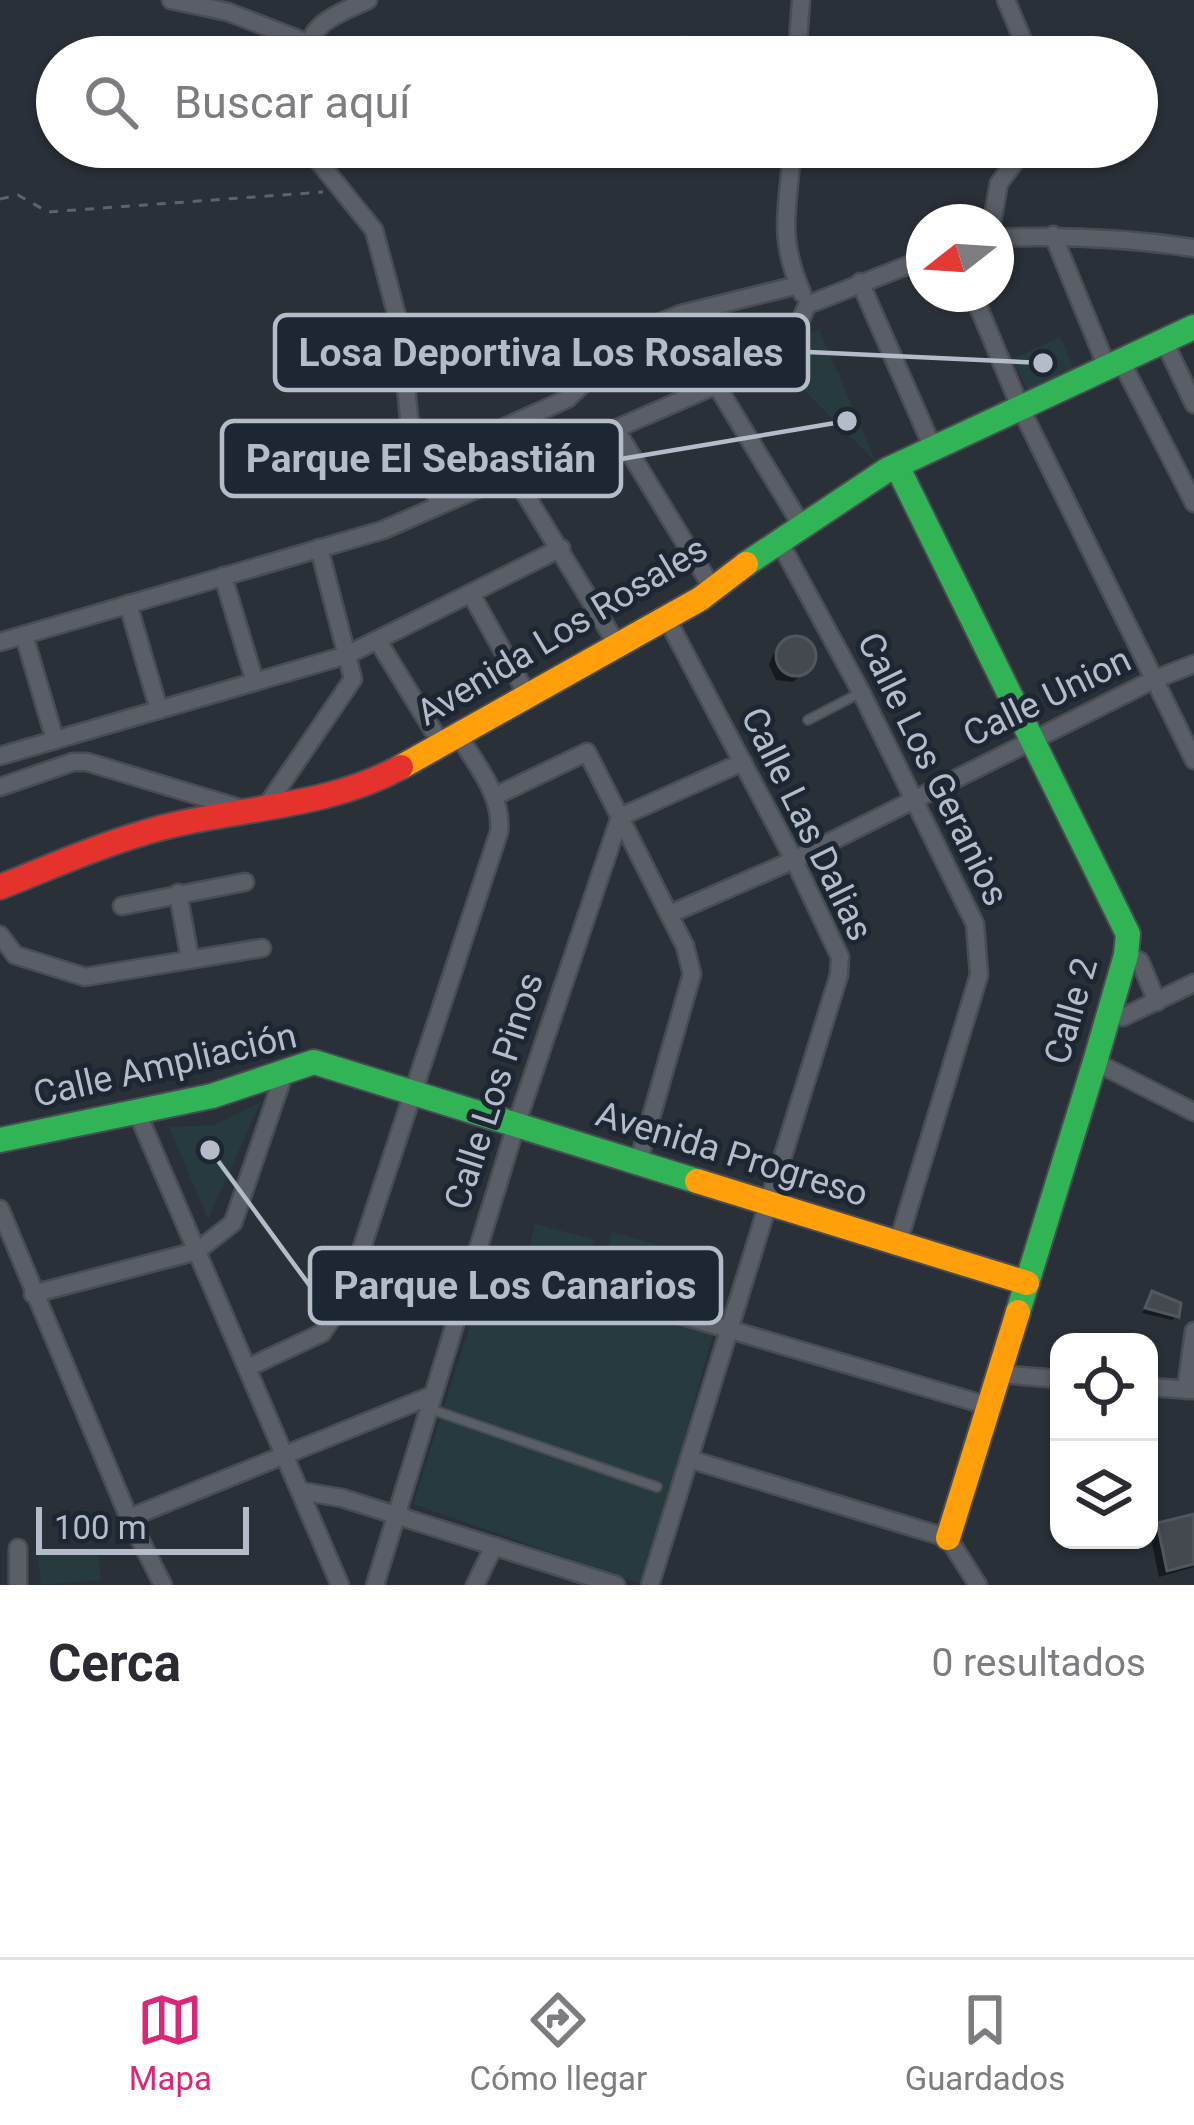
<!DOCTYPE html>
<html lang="es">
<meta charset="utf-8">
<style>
:root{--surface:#fff;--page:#f7f7f7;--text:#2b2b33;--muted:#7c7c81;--line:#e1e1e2;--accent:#db2777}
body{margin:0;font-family:Roboto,sans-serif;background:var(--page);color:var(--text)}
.controls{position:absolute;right:36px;bottom:36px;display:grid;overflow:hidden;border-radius:24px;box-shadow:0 3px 9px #0004}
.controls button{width:108px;height:108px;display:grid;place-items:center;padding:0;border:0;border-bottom:3px solid var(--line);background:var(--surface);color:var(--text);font:60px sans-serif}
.compass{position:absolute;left:906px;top:204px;width:108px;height:108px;border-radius:50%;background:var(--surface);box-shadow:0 3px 9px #0004;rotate:253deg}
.scale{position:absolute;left:36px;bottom:30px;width:213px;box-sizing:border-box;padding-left:12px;border:6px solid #b4bcc9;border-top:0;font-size:33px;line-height:42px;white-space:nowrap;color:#b4bcc9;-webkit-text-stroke:9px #1d2633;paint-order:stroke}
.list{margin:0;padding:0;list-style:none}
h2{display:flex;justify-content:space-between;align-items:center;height:156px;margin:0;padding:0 48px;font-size:51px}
h2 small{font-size:39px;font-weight:400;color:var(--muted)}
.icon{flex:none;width:66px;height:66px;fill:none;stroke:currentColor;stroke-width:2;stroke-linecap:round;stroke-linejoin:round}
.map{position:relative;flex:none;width:1194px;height:1585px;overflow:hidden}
.search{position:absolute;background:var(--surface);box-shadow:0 3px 9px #0004;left:36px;right:36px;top:36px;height:132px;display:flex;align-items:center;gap:30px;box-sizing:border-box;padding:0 42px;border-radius:66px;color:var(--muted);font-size:45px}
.sheet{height:372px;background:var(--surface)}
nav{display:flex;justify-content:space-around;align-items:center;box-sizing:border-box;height:168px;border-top:3px solid var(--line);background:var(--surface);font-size:33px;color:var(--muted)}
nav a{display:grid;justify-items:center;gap:6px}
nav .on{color:var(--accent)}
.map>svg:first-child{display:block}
.green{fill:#273a3e}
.shadow{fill:#0007}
.building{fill:#444950;stroke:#52575f;stroke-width:3}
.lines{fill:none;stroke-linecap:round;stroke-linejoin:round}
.lane-casing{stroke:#484c53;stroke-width:12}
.street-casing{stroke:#484c53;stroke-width:21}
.fast-casing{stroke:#484c53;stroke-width:28}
.slow-casing{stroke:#484c53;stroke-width:28}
.jam-casing{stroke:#484c53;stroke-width:28}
.path{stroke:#5d636a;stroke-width:3;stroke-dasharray:9 9;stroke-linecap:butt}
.lane{stroke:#5a5e66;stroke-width:8}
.street{stroke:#5a5e66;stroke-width:16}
.fast{stroke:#30b455;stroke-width:24}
.slow{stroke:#ff9f0a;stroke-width:24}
.jam{stroke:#e5322d;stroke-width:24}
.labels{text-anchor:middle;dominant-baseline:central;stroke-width:10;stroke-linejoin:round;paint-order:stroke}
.street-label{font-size:36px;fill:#b4bcc9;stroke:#1d2633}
.leader{fill:none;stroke:#b4bcc9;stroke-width:4.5}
.callout-dot{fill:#b4bcc9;stroke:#1d2633;stroke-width:4.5}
.callout{fill:#1d2633;stroke:#b4bcc9;stroke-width:4.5}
.callout-label{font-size:39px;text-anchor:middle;font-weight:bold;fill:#b4bcc9}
</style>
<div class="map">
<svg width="1194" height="1585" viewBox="0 0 1194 1585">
<rect width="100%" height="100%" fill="#2a3038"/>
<g class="green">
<polygon points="819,329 876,462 794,380 806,366 810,333"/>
<polygon points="1060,337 1074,368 1027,390 1012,359"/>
<polygon points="261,1102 208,1219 169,1127 214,1125"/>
<polygon points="535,1224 594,1239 586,1271 527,1257"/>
<polygon points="612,1232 673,1249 663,1286 602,1269"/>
<polygon points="487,1272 714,1329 645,1585 413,1504"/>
<polygon points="97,1548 101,1580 41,1585 38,1554"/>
</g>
<g class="shadow">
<polygon points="793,639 804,640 812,648 811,665 793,682 776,680 769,665 773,654"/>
<polygon points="1153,1295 1177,1315 1172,1320 1142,1313"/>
<polygon points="1194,1523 1194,1567 1159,1577 1150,1534 1158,1526"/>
</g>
<g class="building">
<circle cx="796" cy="656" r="20"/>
<polygon points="1152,1291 1181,1303 1179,1317 1145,1308"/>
<polygon points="1194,1514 1194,1564 1167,1571 1157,1523"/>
</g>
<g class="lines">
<g class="lane-casing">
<g id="lane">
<polyline points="808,720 860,693"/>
<polyline points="430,1409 657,1487"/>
</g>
</g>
<g class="street-casing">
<g id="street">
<polyline points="171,0 228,12 308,43"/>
<polyline points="1006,0 1030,57"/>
<polyline points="682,46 823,57"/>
<path d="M 307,57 C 308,22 340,13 368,0"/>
<polyline points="797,57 801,0"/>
<polyline points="307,147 374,230 401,331 409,418 439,505"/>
<path d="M 792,147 C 789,209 776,233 802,293"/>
<polyline points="992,222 999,183 1015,162 1017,147"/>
<polyline points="1053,235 1107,367"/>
<path d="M 996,238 C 1063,235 1128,238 1194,248"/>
<polyline points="860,282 933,448"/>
<polyline points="973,294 1021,409 1194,760"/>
<polyline points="1164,341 1194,404"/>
<polyline points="1121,361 1194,503"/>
<polyline points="717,386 802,526"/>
<polyline points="616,430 713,589"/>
<polyline points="425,463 567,399 639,331 681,314 798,285"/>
<polyline points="513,474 618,646"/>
<polyline points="779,541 861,692 975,924 979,975 898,1243"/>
<polyline points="223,576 255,682"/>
<polyline points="471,594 529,698"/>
<polyline points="128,604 159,710"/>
<polyline points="24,635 55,740"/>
<polyline points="378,641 442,745"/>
<polyline points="0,642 383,530 776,359 791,343 807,305 924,259"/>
<polyline points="0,756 347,655 561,548"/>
<polyline points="0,787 73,762 87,762 246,810"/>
<polyline points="495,796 587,752 685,946 692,974 638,1163"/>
<polyline points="265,808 353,679 319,548"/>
<polyline points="178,893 190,959"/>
<polyline points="122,906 245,882"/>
<polyline points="670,914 794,860 1153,680 1194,664"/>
<polyline points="0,935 15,955 85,977 262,948"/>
<polyline points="1126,955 1140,961 1157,1002"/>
<polyline points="1108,1015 1123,1017 1194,983"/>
<polyline points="1095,1062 1194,1112"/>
<polyline points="137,1112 340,1585"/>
<polyline points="0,1209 129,1518 163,1585"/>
<polyline points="476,1255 989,1406"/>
<polyline points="33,1294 197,1251 233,1223 285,1071"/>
<path d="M 247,1368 L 322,1333 L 345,1299 L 499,832 C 503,796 477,766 459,736"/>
<polyline points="999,1374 1059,1379"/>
<polyline points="1149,1387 1193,1390"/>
<polyline points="1186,1390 1194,1331"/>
<polyline points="689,1459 948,1538 978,1585"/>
<polyline points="300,1491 342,1498 616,1585"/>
<polyline points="129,1518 433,1395"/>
<polyline points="18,1585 18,1548"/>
<polyline points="375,1585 516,1125 620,817 743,762"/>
<polyline points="475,1585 494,1546"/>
<polyline points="650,1585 839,975 840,957 794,860 667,619"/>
</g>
</g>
<g class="fast-casing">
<g id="fast">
<polyline points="897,466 1128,934 1126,955 1095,1062 1018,1312"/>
<polyline points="746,564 887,470 1194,327"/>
<polyline points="0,1140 212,1096 314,1062 697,1181"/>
</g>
</g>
<g class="slow-casing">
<g id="slow">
<polyline points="401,767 700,599 746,564"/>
<polyline points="697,1181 1027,1283"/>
<polyline points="948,1538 1018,1312"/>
</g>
</g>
<g class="jam-casing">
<path id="jam" d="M 0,887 C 46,869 92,848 140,834 C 225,807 321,811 401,767"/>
</g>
<polyline class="path" points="0,199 18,195 48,212 323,192"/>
<use href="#lane" class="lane"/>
<use href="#street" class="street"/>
<use href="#fast" class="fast"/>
<use href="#slow" class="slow"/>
<use href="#jam" class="jam"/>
</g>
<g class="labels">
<g class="street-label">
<text transform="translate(562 631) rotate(-31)">Avenida Los Rosales</text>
<text transform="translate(1047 697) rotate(-26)">Calle Union</text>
<text transform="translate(933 769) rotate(64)">Calle Los Geranios</text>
<text transform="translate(807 824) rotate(64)">Calle Las Dalias</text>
<text transform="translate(1071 1011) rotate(-74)">Calle 2</text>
<text transform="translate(165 1065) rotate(-13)">Calle Ampliación</text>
<text transform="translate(494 1091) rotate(-72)">Calle Los Pinos</text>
<text transform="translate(732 1154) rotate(17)">Avenida Progreso</text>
</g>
</g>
<path class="leader" d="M1043 363L808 352M847 421L621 459M210 1150L310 1286"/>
<g class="callout-dot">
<circle cx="1043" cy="363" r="12"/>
<circle cx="847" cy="421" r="12"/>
<circle cx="210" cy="1150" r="12"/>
</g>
<g class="callout">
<rect x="275" y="315" width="533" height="75" rx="12"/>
<rect x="222" y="421" width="399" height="75" rx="12"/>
<rect x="310" y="1248" width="411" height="75" rx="12"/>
</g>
<g class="callout-label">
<text x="541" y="366">Losa Deportiva Los Rosales</text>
<text x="421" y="472">Parque El Sebastián</text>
<text x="515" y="1299">Parque Los Canarios</text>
</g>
</svg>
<div class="controls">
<button><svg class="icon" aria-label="locate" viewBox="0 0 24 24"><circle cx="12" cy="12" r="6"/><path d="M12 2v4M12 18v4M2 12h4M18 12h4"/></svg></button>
<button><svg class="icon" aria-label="layers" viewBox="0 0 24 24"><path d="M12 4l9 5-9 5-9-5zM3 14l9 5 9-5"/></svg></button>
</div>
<svg class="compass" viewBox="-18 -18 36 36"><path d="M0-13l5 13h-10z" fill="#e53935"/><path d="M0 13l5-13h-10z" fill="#7c7c81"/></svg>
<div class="scale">100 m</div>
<div class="search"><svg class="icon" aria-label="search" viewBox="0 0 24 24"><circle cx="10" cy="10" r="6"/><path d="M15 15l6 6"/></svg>Buscar aquí</div>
</div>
<section class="sheet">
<h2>Cerca<small>0 resultados</small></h2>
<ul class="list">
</ul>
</section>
<nav>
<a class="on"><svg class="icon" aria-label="map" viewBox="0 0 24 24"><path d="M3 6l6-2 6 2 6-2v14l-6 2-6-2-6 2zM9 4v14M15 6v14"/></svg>Mapa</a>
<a><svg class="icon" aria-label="directions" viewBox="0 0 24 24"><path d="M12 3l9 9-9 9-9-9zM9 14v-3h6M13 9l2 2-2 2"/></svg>Cómo llegar</a>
<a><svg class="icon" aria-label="saved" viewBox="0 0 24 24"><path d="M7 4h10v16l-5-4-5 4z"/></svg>Guardados</a>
</nav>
